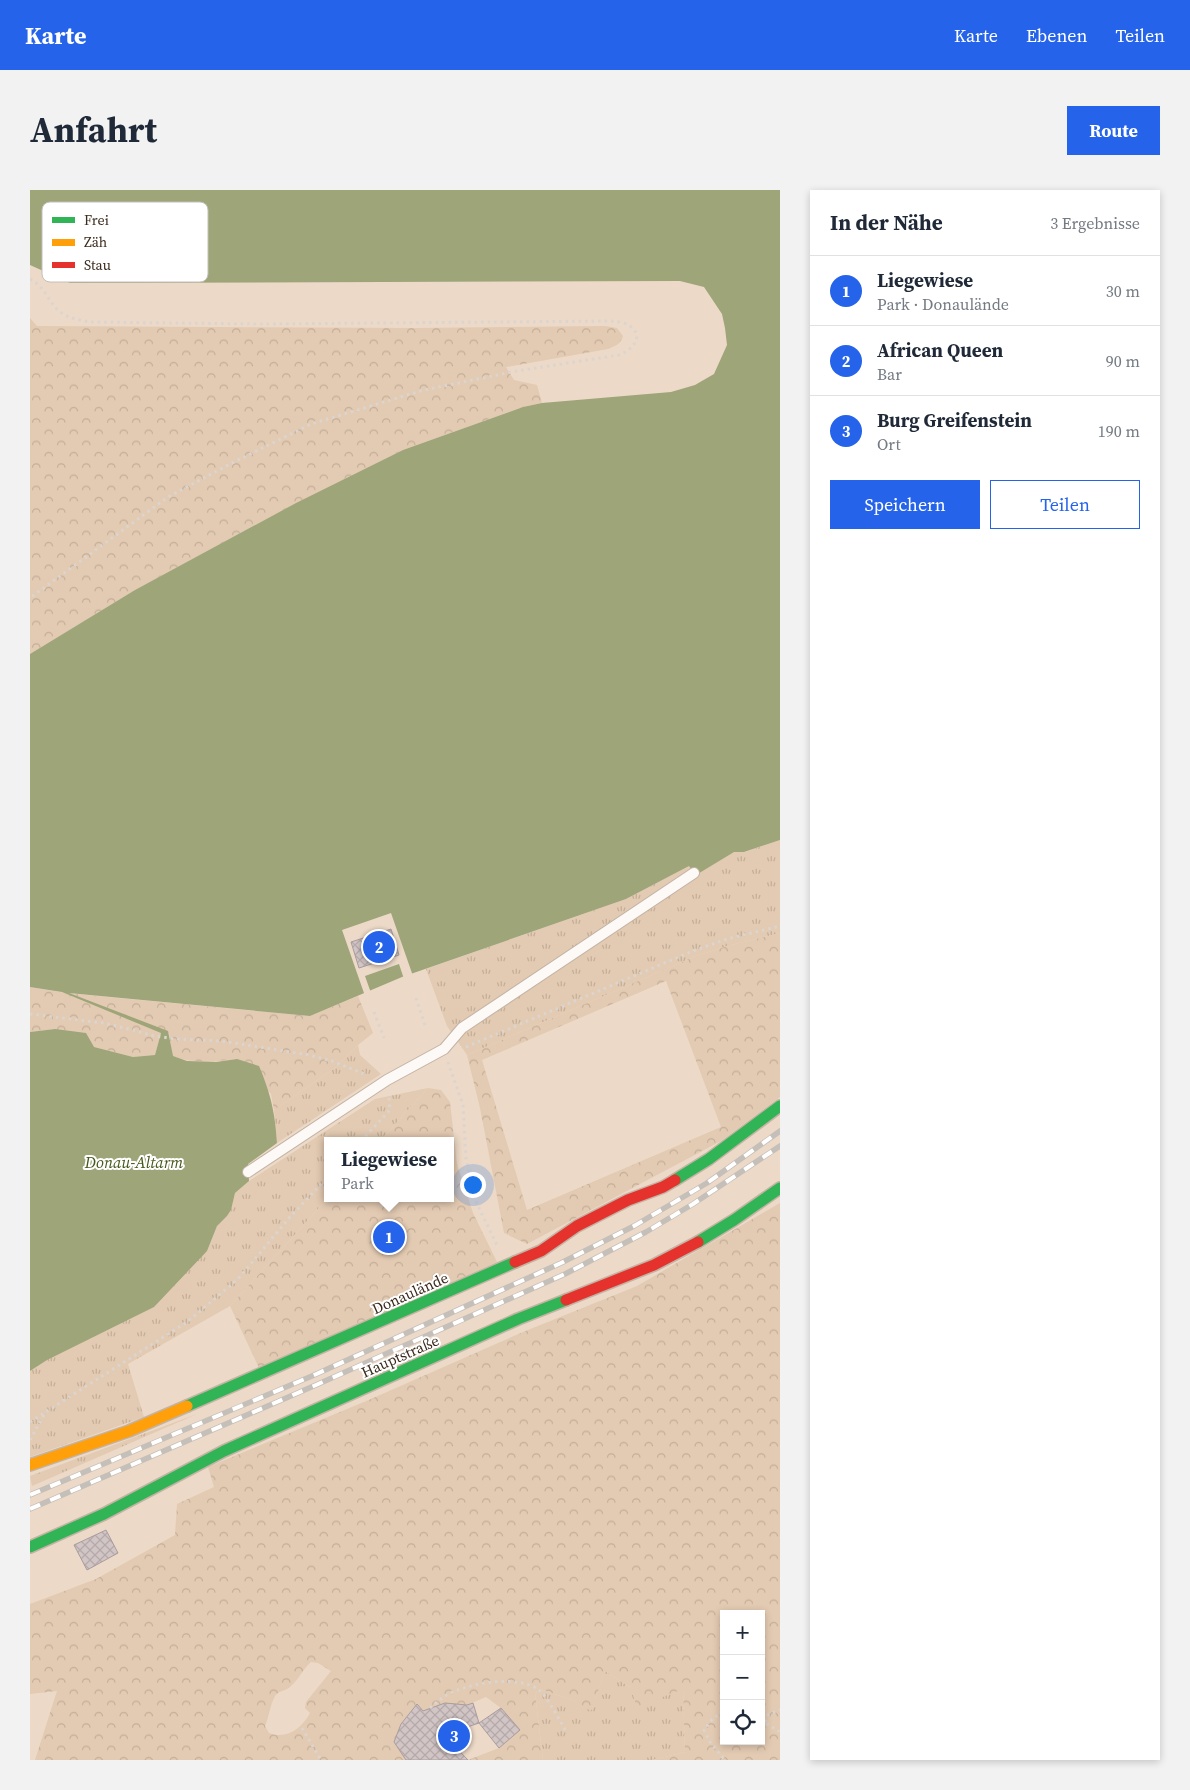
<!DOCTYPE html>
<html lang="de">
<meta charset="utf-8">
<style>
:root{--surface:#fff;--page:#f2f2f3;--text:#1f2937;--muted:#747a83;--line:#e0e1e3;--accent:#2563eb}
body{margin:0;font-family:"Source Serif 4",serif;background:var(--page);color:var(--text)}
.controls{position:absolute;right:15px;bottom:15px;display:grid;overflow:hidden;border-radius:0px;box-shadow:0 2px 8px #0003}
.controls button{width:45px;height:45px;display:grid;place-items:center;padding:0;border:0;border-bottom:1px solid var(--line);background:var(--surface);color:var(--text);font:25px sans-serif}
.you{position:absolute;left:442px;top:994px;width:18px;height:18px;margin:-12px;border:4px solid #fff;border-radius:50%;background:#1a73e8;box-shadow:0 0 0 8px #1a73e833}
.badge{display:grid;place-items:center;width:32px;height:32px;border-radius:50%;background:var(--accent);color:#fff;font-size:16px;font-weight:700}
.pin{position:absolute;translate:-50% -50%;border:2px solid #fff;box-shadow:0 1px 5px #0006}
.popup{position:absolute;left:294px;top:947px;width:130px;height:65px;box-sizing:border-box;display:grid;place-content:center;border-radius:0px;background:var(--surface);filter:drop-shadow(0 1px 4px #0005);font-size:16px;white-space:nowrap;color:var(--muted)}
.popup b{font-size:19px;color:var(--text)}
.popup::after{content:'';position:absolute;left:50%;top:100%;margin-left:-10px;border:10px solid transparent;border-top-color:var(--surface)}
.list{margin:0;padding:0;list-style:none}
h2{display:flex;justify-content:space-between;align-items:center;height:65px;margin:0;padding:0 20px;font-size:21px}
h2 small{font-size:16px;font-weight:400;color:var(--muted)}
.list li{display:grid;grid-template-columns:32px 1fr auto;gap:15px;align-items:center;box-sizing:border-box;height:70px;padding:0 20px;border-top:1px solid var(--line)}
.list b{display:block;font-size:19px;white-space:nowrap}
.list p{margin:0;font-size:16px;white-space:nowrap;color:var(--muted)}
.list em{font-size:16px;font-style:normal;color:var(--muted)}
.actions{display:flex;gap:10px;padding:15px 20px}
.actions a{flex:1;padding:11px 0;border:1px solid var(--accent);border-radius:0px;text-align:center;font-size:18px;color:var(--accent)}
.actions .main{background:var(--accent);color:#fff}
.icon{flex:none;width:28px;height:28px;fill:none;stroke:currentColor;stroke-width:2;stroke-linecap:round;stroke-linejoin:round}
.map{position:relative;flex:none;width:750px;height:1570px;overflow:hidden;border-radius:0px}
header{display:flex;align-items:center;gap:30px;box-sizing:border-box;height:70px;padding:0 25px;background:var(--accent);color:#fff}
header strong{font-size:24px}
nav{display:flex;gap:28px;margin-inline-start:auto;font-size:18px}
.intro{display:flex;align-items:center;justify-content:space-between;box-sizing:border-box;height:120px;padding:0 30px}
h1{margin:0;font-size:35px}
.button{padding:12px 22px;border-radius:0px;background:var(--accent);color:#fff;font-size:18px;font-weight:700}
main{display:flex;gap:30px;padding:0 30px}
aside{flex:1;background:var(--surface);border-radius:0px;box-shadow:0 2px 8px #0003}
.map>svg:first-child{display:block}
.grass{fill:url(#grass-tufts)}
.forest{fill:url(#forest-crowns);fill-rule:evenodd}
.water{fill:#9da579}
.pier{fill:#ecd9c7}
.building{fill:url(#building-cross-hatch);stroke:#a99c9d}
.lines{fill:none;stroke-linecap:round;stroke-linejoin:round}
.lane-casing{stroke:#c3b3a4;stroke-width:12}
.fast-casing{stroke:#c3b3a4;stroke-width:14}
.slow-casing{stroke:#c3b3a4;stroke-width:14}
.jam-casing{stroke:#c3b3a4;stroke-width:14}
.path{stroke:#dbd5d0;stroke-width:3;stroke-dasharray:2.5 4;stroke-linecap:butt}
.lane{stroke:#fcf9f7;stroke-width:10}
.fast{stroke:#30b455;stroke-width:11}
.slow{stroke:#ff9f0a;stroke-width:11}
.jam{stroke:#e5322d;stroke-width:11}
.rail-casing{stroke:#c4bfb9;stroke-width:5.5}
.rail{stroke:#fff;stroke-width:4;stroke-dasharray:11;stroke-linecap:butt}
.labels{text-anchor:middle;dominant-baseline:central;stroke-width:4;stroke-linejoin:round;paint-order:stroke}
.street-label{font-size:15px;fill:#3b2a1b;stroke:#fff}
.water-label{font-size:16px;font-style:italic;fill:#45581a;stroke:#fff}
.key{fill:#fff;stroke:#c4bfbb;stroke-width:1}
.key-label{font-size:14px;fill:#3b2a1b}
</style>
<header>
<strong>Karte</strong>
<nav><a>Karte</a><a>Ebenen</a><a>Teilen</a></nav>
</header>
<div class="intro"><h1>Anfahrt</h1><a class="button">Route</a></div>
<main>
<div class="map">
<svg width="750" height="1570" viewBox="0 0 750 1570">
<defs>
<pattern id="grass-tufts" width="24" height="20" patternUnits="userSpaceOnUse" patternTransform="scale(1.25)"><rect width="24" height="20" fill="#e3cab2"/><path d="M3 7l-1-3M5 7V3M7 7l1-3M15 17l-1-3M17 17v-4M19 17l1-3" fill="none" stroke="#c4ae98"/></pattern>
<pattern id="forest-crowns" width="20" height="18" patternUnits="userSpaceOnUse" patternTransform="scale(1.25)"><rect width="20" height="18" fill="#e3cab2"/><path d="M2 6a3 3 0 1 1 6 0M12 15a3 3 0 1 1 6 0" fill="none" stroke="#c4ae98"/></pattern>
<pattern id="building-cross-hatch" width="8" height="8" patternUnits="userSpaceOnUse" patternTransform="scale(1.25)"><rect width="8" height="8" fill="#d2c5c6"/><path d="M0 0l8 8M0 8l8-8" fill="none" stroke="#b5a9aa"/></pattern>
</defs>
<rect width="100%" height="100%" fill="#ecd9c7"/>
<g class="grass">
<polygon points="750,650 750,743 701,755 666,766 437,865 417,836 396,779 596,709 659,676 695,666 704,662 715,662"/>
<polygon points="328,855 330,865 351,884 247,953 244,920 305,878"/>
<polygon points="398,898 350,951 298,951 298,1008 200,1116 98,1174 114,1227 0,1267 0,1181 177,1061 187,1036 197,1026 201,1020 205,1003 219,991 345,909"/>
<polygon points="167,1224 2,1296 0,1286"/>
<polygon points="575,1481 600,1497 653,1499 655,1562 622,1570 513,1570 505,1503 513,1500 542,1510 561,1520"/>
</g>
<g class="forest">
<path d="M 0,128 L 7,136 L 385,138 L 575,136 L 587,138 L 593,146 C 591,154 585,156 578,159 L 476,177 L 484,190 L 507,195 L 512,213 L 493,217 L 373,260 L 266,313 L 105,400 L 0,464 Z"/>
<path d="M 750,743 L 750,907 L 691,951 L 497,1054 L 474,1043 L 450,918 L 437,865 L 666,766 L 701,755 ZM 636,791 L 691,937 L 497,1020 L 452,870 Z"/>
<path d="M 0,797 L 36,803 L 280,826 L 328,806 L 343,843 L 328,855 L 305,878 L 244,920 L 241,904 L 207,869 C 185,872 164,874 142,866 L 139,843 L 131,843 L 125,865 L 103,867 L 64,857 L 25,839 L 0,842 Z"/>
<polygon points="398,898 411,900 420,912 427,974 443,1023 467,1072 229,1178 200,1116 298,1008 420,1008 420,951 350,951"/>
<path d="M 750,1013 L 750,1570 L 622,1570 L 655,1562 L 653,1499 L 607,1517 L 600,1497 L 575,1481 L 561,1521 L 542,1510 L 513,1500 L 505,1503 L 513,1570 L 438,1570 L 469,1558 L 490,1540 L 471,1518 L 456,1507 L 437,1515 L 415,1513 L 398,1519 L 398,1522 L 394,1523 L 387,1514 L 371,1533 L 364,1552 L 376,1570 L 5,1570 L 27,1501 L 0,1504 L 0,1414 L 66,1389 L 145,1345 L 147,1314 L 184,1297 L 178,1277 L 341,1209 L 493,1142 L 607,1096 ZM 694,1424 L 731,1424 L 731,1551 L 694,1551 ZM 281,1472 L 288,1473 L 301,1481 L 276,1512 L 275,1518 L 280,1523 C 272,1538 257,1550 239,1543 L 235,1536 C 239,1527 240,1515 245,1506 C 249,1500 257,1501 261,1496 C 269,1489 273,1479 281,1472 Z"/>
</g>
<path class="water" d="M 0,0 L 750,0 L 750,650 L 714,662 L 704,662 L 666,685 L 659,676 L 596,709 L 372,787 L 280,826 L 39,803 L 138,841 L 143,866 L 157,871 L 186,872 L 207,869 L 229,876 C 241,905 245,922 247,953 L 218,974 L 219,991 L 205,1003 L 201,1020 L 197,1026 L 187,1036 L 177,1061 L 124,1117 L 17,1170 L 0,1181 L 0,842 L 25,839 L 56,843 L 64,857 L 103,867 L 125,865 L 131,843 L 32,802 L 0,797 L 0,464 L 105,400 L 266,313 L 373,260 L 493,217 L 512,213 L 641,202 L 665,195 L 684,184 L 697,155 L 695,138 L 692,124 L 674,97 L 650,91 L 40,93 L 0,75 Z"/>
<polygon class="pier" points="361,723 383,786 374,789 369,774 335,786 341,803 335,806 312,740"/>
<g class="building">
<polygon points="361,739 369,765 329,778 321,752"/>
<polygon points="76,1340 88,1363 57,1380 44,1355"/>
<polygon points="415,1513 437,1515 443,1513 449,1533 414,1545 438,1570 376,1570 364,1552 371,1534 387,1514 393,1521"/>
<polygon points="471,1518 490,1540 469,1558 449,1533"/>
</g>
<g class="lines">
<g class="lane-casing">
<polyline id="lane" points="218,982 357,890 414,859 432,838 664,683"/>
</g>
<g class="fast-casing">
<g id="fast">
<polyline points="645,990 679,969 750,916"/>
<polyline points="668,1052 704,1030 750,998"/>
<polyline points="157,1216 485,1072"/>
<polyline points="0,1357 74,1324 194,1261 488,1129 536,1110"/>
</g>
</g>
<g class="slow-casing">
<polyline id="slow" points="0,1275 99,1241 157,1216"/>
</g>
<g class="jam-casing">
<g id="jam">
<polyline points="485,1072 511,1061 547,1036 598,1010 633,997 645,990"/>
<polyline points="536,1110 624,1075 668,1052"/>
</g>
</g>
<g class="path">
<path d="M 0,89 C 16,97 19,115 33,124 C 41,129 51,130 60,132 L 232,134 L 581,131 C 587,132 596,132 601,137 C 615,148 600,161 589,165 L 487,181 L 394,200 L 281,234 L 200,274 L 138,307 L 0,408"/>
<polyline points="386,808 395,835"/>
<polyline points="344,822 354,848"/>
<polyline points="0,824 73,833 103,840 120,845 145,849 191,851 279,865 302,871 337,885"/>
<polyline points="436,857 663,761 697,749 750,736"/>
<polyline points="418,872 433,915 436,969 447,1014 467,1055"/>
<polyline points="331,951 360,920 359,905"/>
<polyline points="0,1232 157,1132 208,1089 260,1027 298,987"/>
<polyline points="0,1250 15,1223"/>
<path d="M 400,1518 C 405,1514 410,1509 415,1506 C 437,1493 487,1484 509,1500 C 517,1506 531,1533 537,1543"/>
<path d="M 694,1524 C 684,1525 680,1532 674,1540 L 680,1552 L 695,1570"/>
<polyline points="731,1530 750,1542"/>
<polyline points="735,1532 738,1525 750,1520"/>
<polyline points="272,1538 291,1570"/>
</g>
<use href="#lane" class="lane"/>
<use href="#fast" class="fast"/>
<use href="#slow" class="slow"/>
<use href="#jam" class="jam"/>
<g class="rail-casing">
<g id="rail">
<polyline points="0,1305 282,1186 531,1073 604,1036 677,993 750,941"/>
<polyline points="0,1319 286,1195 535,1084 616,1042 663,1014 750,956"/>
</g>
</g>
<use href="#rail" class="rail"/>
</g>
<g class="labels">
<g class="street-label">
<text transform="translate(380 1103) rotate(-24)">Donaulände</text>
<text transform="translate(370 1166) rotate(-24)">Hauptstraße</text>
</g>
<g class="water-label">
<text x="104" y="972">Donau-Altarm</text>
</g>
</g>
<rect x="12" y="12" width="166" height="80" rx="8" class="key"/>
<rect x="22" y="27" width="23" height="6" fill="#30b455"/>
<rect x="22" y="49" width="23" height="7" fill="#ff9f0a"/>
<rect x="22" y="72" width="23" height="6" fill="#e5322d"/>
<g class="key-label">
<text x="54" y="35">Frei</text>
<text x="54" y="57">Zäh</text>
<text x="54" y="80">Stau</text>
</g>
</svg>
<div class="controls">
<button>+</button>
<button>−</button>
<button><svg class="icon" aria-label="locate" viewBox="0 0 24 24"><circle cx="12" cy="12" r="6"/><path d="M12 2v4M12 18v4M2 12h4M18 12h4"/></svg></button>
</div>
<div class="you"></div>
<div class="pin badge" style="left:359px;top:1047px">1</div>
<div class="popup"><b>Liegewiese</b>Park</div>
<div class="pin badge" style="left:349px;top:757px">2</div>
<div class="pin badge" style="left:424px;top:1546px">3</div>
</div>
<aside>
<h2>In der Nähe<small>3 Ergebnisse</small></h2>
<ul class="list">
<li><span class="badge">1</span><div><b>Liegewiese</b><p>Park · Donaulände</p></div><em>30 m</em></li>
<li><span class="badge">2</span><div><b>African Queen</b><p>Bar</p></div><em>90 m</em></li>
<li><span class="badge">3</span><div><b>Burg Greifenstein</b><p>Ort</p></div><em>190 m</em></li>
</ul>
<div class="actions"><a class="main">Speichern</a><a>Teilen</a></div>
</aside>
</main>
